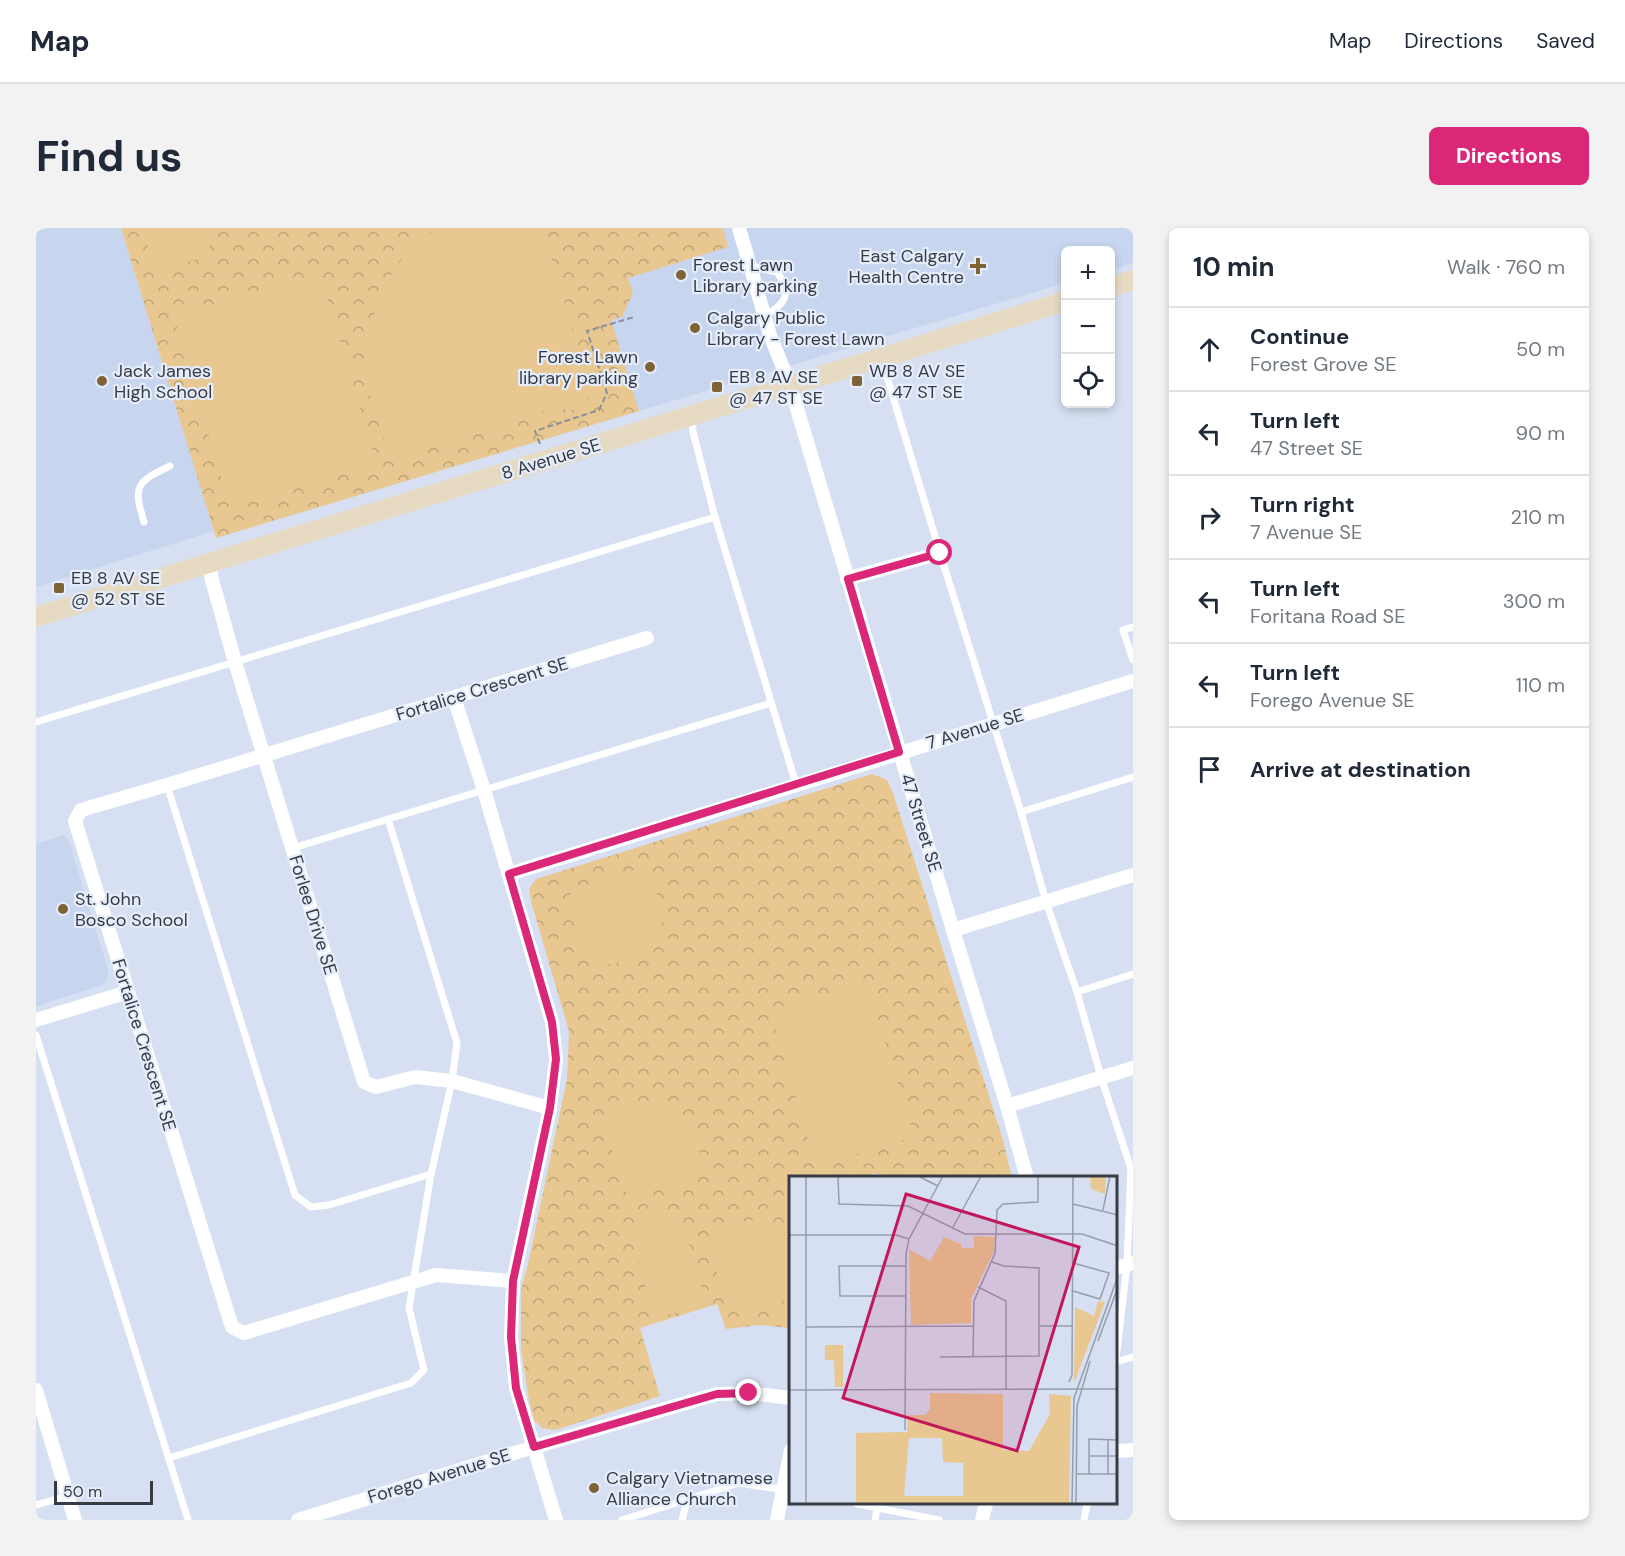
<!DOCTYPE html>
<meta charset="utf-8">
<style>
:root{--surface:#fff;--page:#f2f2f3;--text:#1f2937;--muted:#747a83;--line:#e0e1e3;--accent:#db2777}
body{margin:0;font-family:"DM Sans",sans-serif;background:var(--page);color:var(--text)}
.controls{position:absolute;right:18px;top:18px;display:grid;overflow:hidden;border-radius:9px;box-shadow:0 3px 9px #0003}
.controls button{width:54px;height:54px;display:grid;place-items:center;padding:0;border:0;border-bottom:2px solid var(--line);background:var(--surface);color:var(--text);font:30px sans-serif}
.scale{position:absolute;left:18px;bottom:15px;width:99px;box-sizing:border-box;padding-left:6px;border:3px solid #373b43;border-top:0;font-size:16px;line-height:21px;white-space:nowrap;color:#373b43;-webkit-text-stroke:4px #e5edfc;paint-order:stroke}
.stop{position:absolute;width:18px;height:18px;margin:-14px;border:4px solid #db2777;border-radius:50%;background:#fff}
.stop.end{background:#db2777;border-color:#fff;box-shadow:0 2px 6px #0008}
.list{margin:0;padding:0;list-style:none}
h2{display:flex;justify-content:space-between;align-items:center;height:78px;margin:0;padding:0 24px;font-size:26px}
h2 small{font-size:20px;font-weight:400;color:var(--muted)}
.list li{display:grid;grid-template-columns:39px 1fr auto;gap:18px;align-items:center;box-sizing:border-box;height:84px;padding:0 24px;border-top:2px solid var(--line)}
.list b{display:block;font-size:22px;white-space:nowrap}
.list p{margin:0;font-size:20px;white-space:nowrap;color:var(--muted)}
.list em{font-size:20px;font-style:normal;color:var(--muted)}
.icon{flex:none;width:33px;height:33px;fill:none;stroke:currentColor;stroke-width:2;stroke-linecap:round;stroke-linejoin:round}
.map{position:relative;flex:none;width:1097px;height:1292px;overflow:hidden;border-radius:9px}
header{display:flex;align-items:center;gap:36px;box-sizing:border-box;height:84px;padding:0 30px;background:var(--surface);border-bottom:2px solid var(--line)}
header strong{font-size:28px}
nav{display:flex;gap:33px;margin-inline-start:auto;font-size:21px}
.intro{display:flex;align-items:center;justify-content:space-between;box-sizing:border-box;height:144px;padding:0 36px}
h1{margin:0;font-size:42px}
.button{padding:15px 27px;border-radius:9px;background:var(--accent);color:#fff;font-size:21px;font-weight:700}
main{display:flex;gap:36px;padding:0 36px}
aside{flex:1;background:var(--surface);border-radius:9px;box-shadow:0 3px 9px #0003}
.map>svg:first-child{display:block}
.built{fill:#c8d5ee}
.park{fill:url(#park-crowns)}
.pitch{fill:#e8c790}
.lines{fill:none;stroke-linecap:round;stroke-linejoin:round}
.path{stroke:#8a919e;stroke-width:2;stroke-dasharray:6 3;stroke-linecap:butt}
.lane{stroke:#fff;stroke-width:7}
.street{stroke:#fff;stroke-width:14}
.secondary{stroke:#e7dac2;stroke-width:20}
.route{stroke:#db2777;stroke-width:8}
.poi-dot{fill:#7e6335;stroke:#e5edfc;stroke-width:2}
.labels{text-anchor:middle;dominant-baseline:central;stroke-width:4.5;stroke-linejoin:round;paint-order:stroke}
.poi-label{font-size:18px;fill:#373b43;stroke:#e5edfc;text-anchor:start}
.street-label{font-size:18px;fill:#373b43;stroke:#e5edfc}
.inset-road{fill:none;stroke:#969eac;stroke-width:1.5}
.view{fill:#c2185b;fill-opacity:0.15;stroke:#c2185b;stroke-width:3}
.inset-edge{fill:none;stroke:#373b43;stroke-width:3}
</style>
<header>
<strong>Map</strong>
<nav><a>Map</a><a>Directions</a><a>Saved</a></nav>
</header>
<div class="intro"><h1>Find us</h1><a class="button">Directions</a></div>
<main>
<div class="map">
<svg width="1097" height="1292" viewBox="0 0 1097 1292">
<defs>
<pattern id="park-crowns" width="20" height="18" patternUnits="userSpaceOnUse" patternTransform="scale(1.5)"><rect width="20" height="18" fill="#e8c790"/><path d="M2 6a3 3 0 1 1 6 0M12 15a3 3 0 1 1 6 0" fill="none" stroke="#bda377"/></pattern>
</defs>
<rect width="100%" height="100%" fill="#d6e0f2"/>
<g class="built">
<polygon points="12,0 85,0 178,303 0,359 0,4"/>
<polygon points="687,0 1097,0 1097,35 1075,42 1074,22 1030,22 1029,55 603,183 575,92 586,88 592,50 692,19"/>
<polygon points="28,607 33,613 73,745 71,752 67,757 0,778 0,616"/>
</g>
<g class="park">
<polygon points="85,0 687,0 692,19 592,50 597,65 586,89 575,92 603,183 180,310"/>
<polygon points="836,546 851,552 857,565 967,912 976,950 857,950 836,945 834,950 755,950 755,1100 723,1097 690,1101 681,1076 604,1100 624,1168 519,1202 506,1200 498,1192 493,1172 485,1121 485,1061 492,1036 531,851 533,803 496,677 493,661 500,651"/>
</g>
<g class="pitch">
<polygon points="107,0 176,0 175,15 169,29 124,41 118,38"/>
<path d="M 402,0 L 506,0 L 548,139 L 556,137 L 562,153 L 546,179 L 530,184 L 528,177 L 356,230 C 349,213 342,196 337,178 C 332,161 329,141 331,123 C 333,90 352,43 376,19 C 384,12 394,6 402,0 Z"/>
<polygon points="284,46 341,236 194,280 138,89"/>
<polygon points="604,640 620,662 626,693 619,715 593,733 569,737 548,729 532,671 537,661"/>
<polygon points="831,754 878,909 780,938 734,783"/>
<polygon points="621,874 644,882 661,909 665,932 656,954 598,968 588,963 568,895 590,880"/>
<polygon points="638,983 645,987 668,1069 663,1078 625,1089 617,1084 594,1002 598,993"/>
<polygon points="724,991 747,998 755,1011 755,1071 700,1085 691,1079 671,1012 693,996"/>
</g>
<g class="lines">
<polyline class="path" points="504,216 499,203 563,182 571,165 551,103 598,89"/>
<g class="lane">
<path d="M 714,38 L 741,44 C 757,66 749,76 729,88"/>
<polyline points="846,132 904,325 985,584 1010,674 1041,764 1065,849 1095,941 1091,1037 1080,1131"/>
<polyline points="656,189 657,204 679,289 760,556"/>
<path d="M 108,294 C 97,258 100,254 134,238"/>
<polyline points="1097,399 1087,402 1097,432"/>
<polyline points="0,494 679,289"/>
<polyline points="131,557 259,967 275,979 293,977 395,946"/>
<polyline points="985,584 1097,549"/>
<polyline points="257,620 735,475"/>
<polyline points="1041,764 1097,746"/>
<polyline points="0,807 152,1292"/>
<polyline points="1080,1134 1097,1129"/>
<polyline points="133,1230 375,1155 388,1142 373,1080 395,946 416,853 421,815 352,591"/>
<polyline points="821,1276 903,1292"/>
<polyline points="0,1277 32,1268"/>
<polyline points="586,1292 703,1255 755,1263"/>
<polyline points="646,1292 651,1273"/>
<polyline points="839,1292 841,1280"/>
<polyline points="1048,1292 1051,1276"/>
</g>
<g class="street">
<polyline points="703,0 734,107 754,157 917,702 971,878 991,950"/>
<polyline points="173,335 176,352 199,434 328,854 340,859 379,849 416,853 514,880"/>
<polyline points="811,351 904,325"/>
<polyline points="418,470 448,562 516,794 520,831 514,880 477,1053 475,1109 480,1160 520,1292"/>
<polyline points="473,646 1097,453"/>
<polyline points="917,702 1097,647"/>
<polyline points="0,792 92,764"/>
<polyline points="971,878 1097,840"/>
<polyline points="1080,1040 1097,1035"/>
<polyline points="477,1053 400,1047 208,1105 196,1099 39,593 45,582 131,557 611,410"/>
<polyline points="0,1162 39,1292"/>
<polyline points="1080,1223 1097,1222"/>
<polyline points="262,1292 498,1219 681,1166 713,1165 755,1170"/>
<polyline points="741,1292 755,1222"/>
<polyline points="946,1292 950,1276"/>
</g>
<g class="secondary">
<polyline points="1074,59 1097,52"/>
<polyline points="0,389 173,335 1030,73"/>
</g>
</g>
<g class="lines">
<polyline class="route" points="713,1165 681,1166 498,1219 480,1160 475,1109 477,1053 514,880 520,831 516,794 473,646 863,524 812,351 904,325"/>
</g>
<g class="poi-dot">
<path d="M939 29h6v6h6v6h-6v6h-6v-6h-6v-6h6z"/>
<circle cx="645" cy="47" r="6"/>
<circle cx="659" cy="100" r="6"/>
<circle cx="614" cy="139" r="6"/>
<circle cx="66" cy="153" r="6"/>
<rect x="815" y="147" width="12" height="12" rx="3"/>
<rect x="675" y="153" width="12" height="12" rx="3"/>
<rect x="17" y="354" width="12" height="12" rx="3"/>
<circle cx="27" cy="681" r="6"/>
<circle cx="558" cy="1260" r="6"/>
</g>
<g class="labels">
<g class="poi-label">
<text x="928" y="28" text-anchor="end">East Calgary<tspan x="928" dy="21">Health Centre</tspan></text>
<text x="657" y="37">Forest Lawn<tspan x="657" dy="21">Library parking</tspan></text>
<text x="671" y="90">Calgary Public<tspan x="671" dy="21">Library - Forest Lawn</tspan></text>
<text x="602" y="129" text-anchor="end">Forest Lawn<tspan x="602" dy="21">library parking</tspan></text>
<text x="78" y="143">Jack James<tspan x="78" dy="21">High School</tspan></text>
<text x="833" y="143">WB 8 AV SE<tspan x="833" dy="21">@ 47 ST SE</tspan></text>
<text x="693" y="149">EB 8 AV SE<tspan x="693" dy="21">@ 47 ST SE</tspan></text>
<text x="35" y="350">EB 8 AV SE<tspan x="35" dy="21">@ 52 ST SE</tspan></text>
<text x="39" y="671">St. John<tspan x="39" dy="21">Bosco School</tspan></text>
<text x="570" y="1250">Calgary Vietnamese<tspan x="570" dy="21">Alliance Church</tspan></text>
</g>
<g class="street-label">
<text transform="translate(515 231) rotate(-17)">8 Avenue SE</text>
<text transform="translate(446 461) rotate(-17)">Fortalice Crescent SE</text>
<text transform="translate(939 501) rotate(-17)">7 Avenue SE</text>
<text transform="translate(885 595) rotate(73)">47 Street SE</text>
<text transform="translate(277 687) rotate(73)">Forlee Drive SE</text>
<text transform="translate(108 817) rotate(73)">Fortalice Crescent SE</text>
<text transform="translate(403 1248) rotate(-17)">Forego Avenue SE</text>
</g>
</g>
<g transform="translate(753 948)">
<rect width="328" height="328" fill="#d6e0f2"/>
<path d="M 301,0 L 317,0 L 316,18 L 302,13 ZM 185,60 L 206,61 L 205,75 L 182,123 L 182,147 L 122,149 L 120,73 L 141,85 L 155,61 L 172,68 L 172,72 L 185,72 ZM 309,125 L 316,126 L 285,207 L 286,131 L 305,140 ZM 36,169 L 54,169 L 54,211 L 46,211 L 45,184 L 36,184 ZM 141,217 L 214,218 L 214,274 L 240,275 L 261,238 L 260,218 L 282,220 L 280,328 L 67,328 L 67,257 L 118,256 L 119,239 L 136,239 L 141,233 ZM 120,262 L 153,262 L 154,286 L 174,287 L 174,320 L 115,320 Z" fill="#e8c790" fill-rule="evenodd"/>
<path d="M156 77a8 8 0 1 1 16 0a8 8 0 1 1-16 0ZM 133,89 L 150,89 L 149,116 L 133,116 ZM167 100a8 8 0 1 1 16 0a8 8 0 1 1-16 0ZM161 138a8 8 0 1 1 16 0a8 8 0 1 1-16 0ZM 150,221 L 183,222 L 181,240 L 169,254 L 148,257 L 146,224 ZM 185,221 L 210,222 L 210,255 L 185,254 ZM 93,260 L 115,260 L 116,283 L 100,278 ZM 70,271 L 89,271 L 89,307 L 69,307 ZM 217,276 L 232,278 L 239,296 L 217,297 ZM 210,287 L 211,316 L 180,317 L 187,294 Z" fill="#e8c790"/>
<path class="inset-road" d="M 49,0 L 50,28 L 119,30 L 176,58 L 293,58 L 329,70M 129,0 L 149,10M 284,28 L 329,39M 314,34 L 321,0M 163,53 L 192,0M 0,59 L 107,59 L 120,63M 117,90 L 50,90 L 51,120 L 117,120M 189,111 L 217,125 L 217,214M 284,115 L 311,123 L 320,97 L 284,87M 250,150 L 284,150M 17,151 L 184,150M 309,165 L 329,111M 151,181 L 250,180 L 250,92 L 215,90 L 203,86M 184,181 L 185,125 L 206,77 L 208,34 L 214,28 L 249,26 L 249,0M 280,206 L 283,199 L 284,0M 0,214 L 329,213M 116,254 L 117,78 L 120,63 L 154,0M 300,280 L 329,280M 287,298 L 329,298M 300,298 L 300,263 L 329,264M 319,298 L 319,263M 17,328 L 17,0M 283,328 L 285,222 L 329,100M 287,328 L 288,230 L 301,185"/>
<path class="view" d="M 117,18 L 290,71 L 228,275 L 54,222 Z"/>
<rect width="328" height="328" class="inset-edge"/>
</g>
</svg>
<div class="controls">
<button>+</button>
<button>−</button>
<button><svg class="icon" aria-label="locate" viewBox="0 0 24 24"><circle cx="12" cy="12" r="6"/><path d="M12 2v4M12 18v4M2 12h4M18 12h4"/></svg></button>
</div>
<div class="scale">50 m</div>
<div class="stop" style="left:904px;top:325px"></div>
<div class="stop end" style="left:713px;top:1165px"></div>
</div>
<aside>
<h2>10 min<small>Walk · 760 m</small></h2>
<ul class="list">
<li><svg class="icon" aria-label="ahead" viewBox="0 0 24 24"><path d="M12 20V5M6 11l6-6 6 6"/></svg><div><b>Continue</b><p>Forest Grove SE</p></div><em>50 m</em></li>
<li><svg class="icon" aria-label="left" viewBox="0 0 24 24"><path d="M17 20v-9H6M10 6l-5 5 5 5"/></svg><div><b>Turn left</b><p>47 Street SE</p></div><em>90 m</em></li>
<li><svg class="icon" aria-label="right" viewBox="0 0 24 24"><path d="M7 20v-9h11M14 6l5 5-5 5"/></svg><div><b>Turn right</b><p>7 Avenue SE</p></div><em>210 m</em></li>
<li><svg class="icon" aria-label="left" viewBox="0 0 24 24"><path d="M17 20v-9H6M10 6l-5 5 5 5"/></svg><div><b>Turn left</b><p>Foritana Road SE</p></div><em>300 m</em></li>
<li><svg class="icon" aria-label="left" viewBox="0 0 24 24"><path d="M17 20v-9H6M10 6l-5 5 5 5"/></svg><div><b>Turn left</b><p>Forego Avenue SE</p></div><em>110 m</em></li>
<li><svg class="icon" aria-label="arrive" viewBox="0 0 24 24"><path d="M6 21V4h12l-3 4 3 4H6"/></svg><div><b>Arrive at destination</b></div></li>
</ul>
</aside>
</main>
